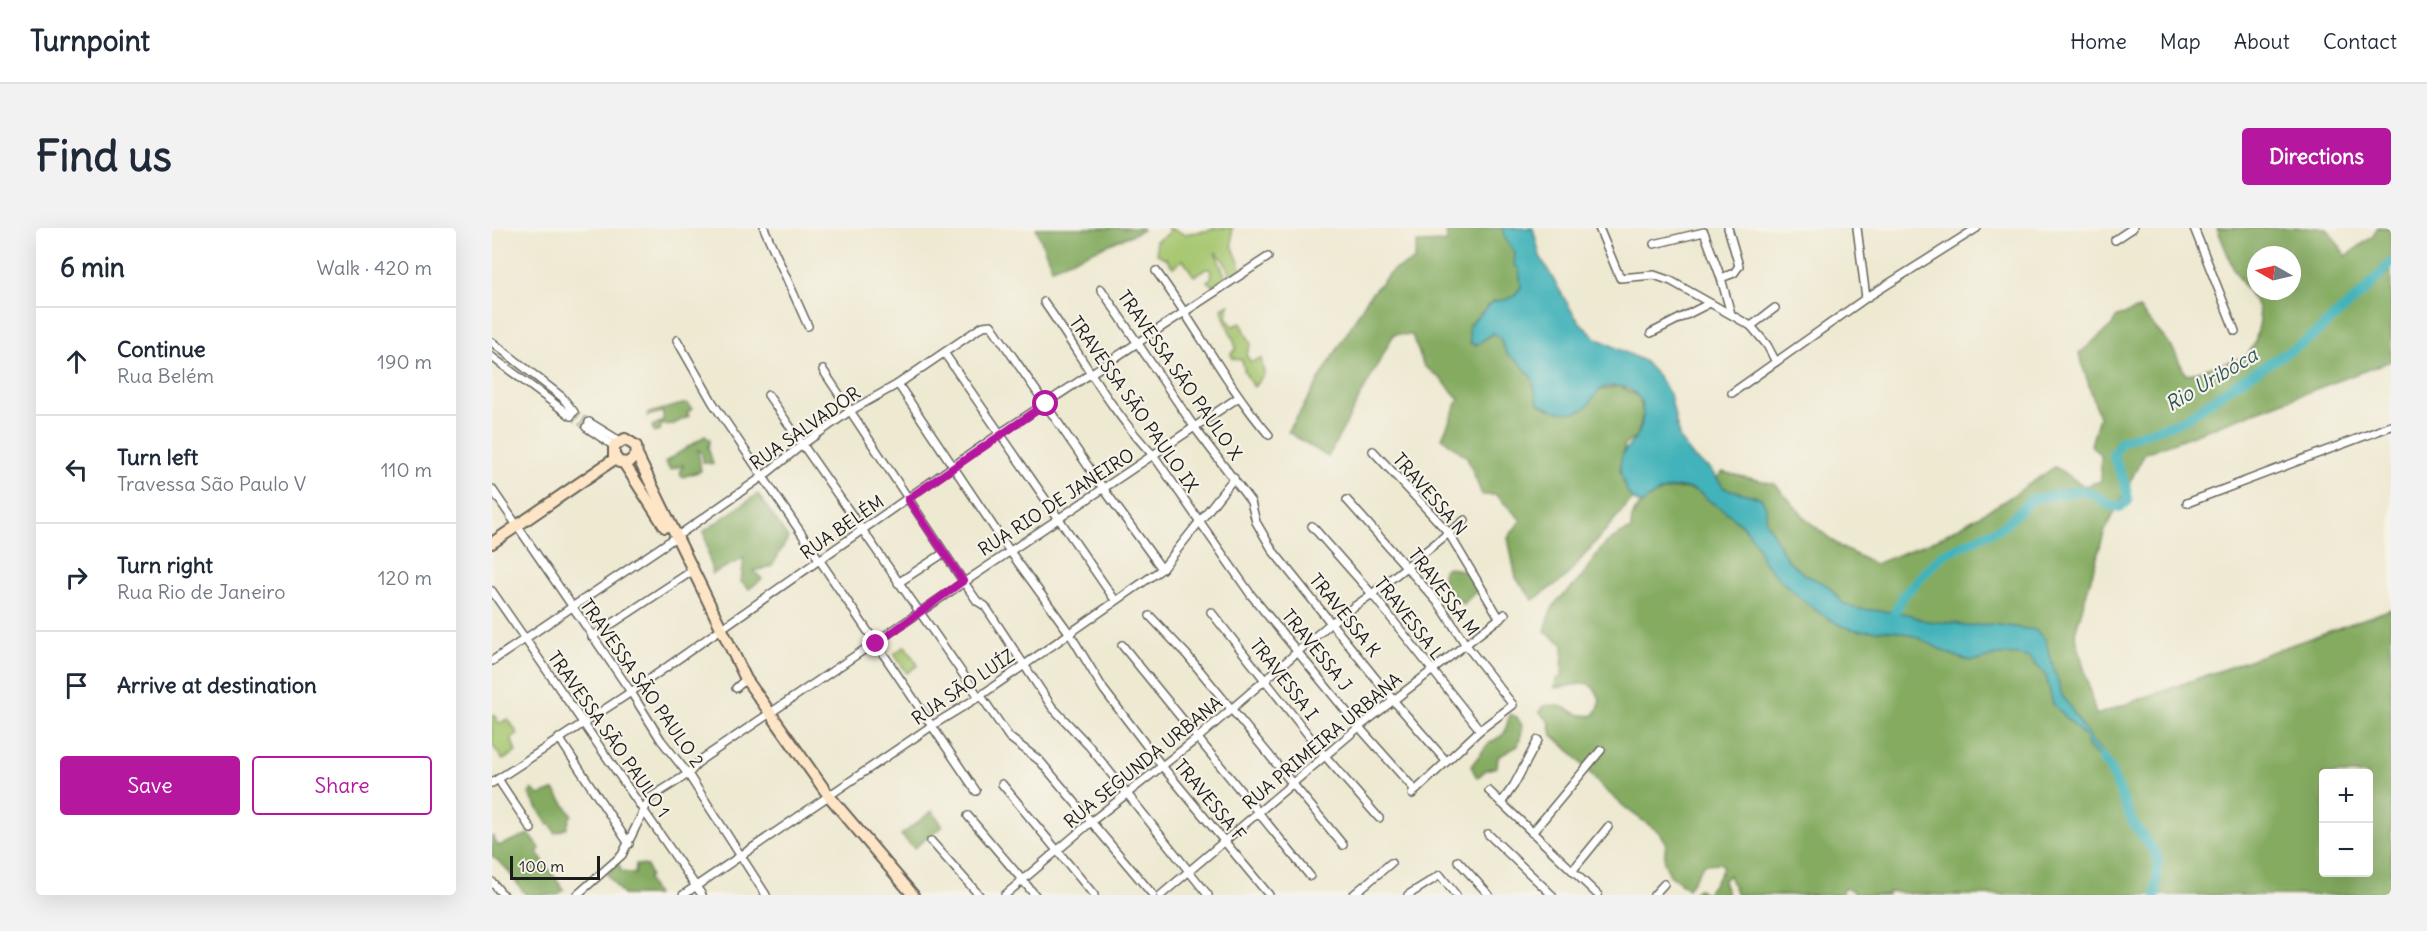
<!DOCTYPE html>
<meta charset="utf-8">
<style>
:root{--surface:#fff;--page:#f2f2f3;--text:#1f2937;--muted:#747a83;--line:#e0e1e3;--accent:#b5179e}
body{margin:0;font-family:Delius,sans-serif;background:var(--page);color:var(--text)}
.controls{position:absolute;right:18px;bottom:18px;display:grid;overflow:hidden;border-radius:6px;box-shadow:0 6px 24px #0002}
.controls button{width:54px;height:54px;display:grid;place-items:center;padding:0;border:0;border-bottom:2px solid var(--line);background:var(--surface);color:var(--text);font:30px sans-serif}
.compass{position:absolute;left:1755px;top:18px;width:54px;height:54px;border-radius:50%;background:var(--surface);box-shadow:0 6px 24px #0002;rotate:278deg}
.scale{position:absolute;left:18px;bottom:15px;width:90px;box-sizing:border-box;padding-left:6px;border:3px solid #1c1c1c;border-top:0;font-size:16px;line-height:21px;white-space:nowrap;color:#1c1c1c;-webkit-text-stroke:4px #f7f3e8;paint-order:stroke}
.stop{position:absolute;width:18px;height:18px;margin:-14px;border:4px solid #b5179e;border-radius:50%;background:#fff}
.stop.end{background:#b5179e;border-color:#fff;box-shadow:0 2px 6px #0008}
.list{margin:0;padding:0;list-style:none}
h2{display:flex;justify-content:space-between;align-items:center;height:78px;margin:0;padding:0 24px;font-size:26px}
h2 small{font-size:20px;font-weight:400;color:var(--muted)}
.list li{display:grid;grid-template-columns:39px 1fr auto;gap:18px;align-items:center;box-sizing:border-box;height:108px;padding:0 24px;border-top:2px solid var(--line)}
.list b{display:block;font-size:22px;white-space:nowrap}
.list p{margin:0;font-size:20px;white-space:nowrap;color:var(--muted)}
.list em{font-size:20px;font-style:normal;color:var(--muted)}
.actions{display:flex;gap:12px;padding:18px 24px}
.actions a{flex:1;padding:14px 0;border:2px solid var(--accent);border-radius:6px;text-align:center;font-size:21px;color:var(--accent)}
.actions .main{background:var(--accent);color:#fff}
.icon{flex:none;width:33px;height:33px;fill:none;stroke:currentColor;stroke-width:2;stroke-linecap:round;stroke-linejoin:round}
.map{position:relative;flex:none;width:1899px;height:667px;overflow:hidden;border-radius:6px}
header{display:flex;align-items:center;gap:36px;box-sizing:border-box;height:84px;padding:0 30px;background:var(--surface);border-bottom:2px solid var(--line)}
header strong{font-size:28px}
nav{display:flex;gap:33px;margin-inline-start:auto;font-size:21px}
.intro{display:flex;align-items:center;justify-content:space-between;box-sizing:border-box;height:144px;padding:0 36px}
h1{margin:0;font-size:42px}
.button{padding:15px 27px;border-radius:6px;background:var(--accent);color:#fff;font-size:21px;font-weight:700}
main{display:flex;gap:36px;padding:0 36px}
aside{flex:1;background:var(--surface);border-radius:6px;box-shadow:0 6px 24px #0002}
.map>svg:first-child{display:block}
.green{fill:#a5c66e;stroke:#607145;stroke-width:1.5}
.forest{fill:#84ab61;stroke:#50643e;stroke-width:1.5;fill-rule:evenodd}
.water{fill:#43b3ba;stroke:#30686b;stroke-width:1.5}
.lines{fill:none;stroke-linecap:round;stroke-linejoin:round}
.river{stroke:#43b3ba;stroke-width:10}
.street-tunnel{stroke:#cecab6;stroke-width:7;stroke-dasharray:7 3.5;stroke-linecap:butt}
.street-casing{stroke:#66645b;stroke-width:10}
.secondary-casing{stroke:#66645b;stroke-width:14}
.street{stroke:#fff;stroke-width:7}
.secondary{stroke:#fde5c5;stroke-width:10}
.route{stroke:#b5179e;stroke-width:8}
.labels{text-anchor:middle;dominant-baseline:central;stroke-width:4.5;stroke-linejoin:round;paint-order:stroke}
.street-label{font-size:18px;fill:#1c1c1c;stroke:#f7f3e8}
.water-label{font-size:20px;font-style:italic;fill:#2c585b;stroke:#f7f3e8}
</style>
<header>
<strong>Turnpoint</strong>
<nav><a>Home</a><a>Map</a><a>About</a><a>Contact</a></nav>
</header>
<div class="intro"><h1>Find us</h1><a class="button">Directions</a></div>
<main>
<aside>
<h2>6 min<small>Walk · 420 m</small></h2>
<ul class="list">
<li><svg class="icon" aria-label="ahead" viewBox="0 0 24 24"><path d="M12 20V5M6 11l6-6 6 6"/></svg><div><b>Continue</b><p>Rua Belém</p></div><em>190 m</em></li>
<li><svg class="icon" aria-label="left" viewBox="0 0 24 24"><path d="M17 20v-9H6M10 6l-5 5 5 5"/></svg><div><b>Turn left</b><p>Travessa São Paulo V</p></div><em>110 m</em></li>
<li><svg class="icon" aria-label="right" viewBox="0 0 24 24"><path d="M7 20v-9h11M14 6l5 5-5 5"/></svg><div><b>Turn right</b><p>Rua Rio de Janeiro</p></div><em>120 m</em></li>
<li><svg class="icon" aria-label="arrive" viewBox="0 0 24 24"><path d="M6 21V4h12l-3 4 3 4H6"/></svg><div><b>Arrive at destination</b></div></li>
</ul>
<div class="actions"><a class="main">Save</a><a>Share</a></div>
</aside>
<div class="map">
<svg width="1899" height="667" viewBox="0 0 1899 667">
<rect width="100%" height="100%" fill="#f7f3e8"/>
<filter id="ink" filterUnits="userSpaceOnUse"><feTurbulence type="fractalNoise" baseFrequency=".0167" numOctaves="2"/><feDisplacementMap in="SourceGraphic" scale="12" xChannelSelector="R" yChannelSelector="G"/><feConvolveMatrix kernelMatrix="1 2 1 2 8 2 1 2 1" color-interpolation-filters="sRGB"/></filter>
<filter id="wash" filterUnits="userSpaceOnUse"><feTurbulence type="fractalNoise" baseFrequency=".008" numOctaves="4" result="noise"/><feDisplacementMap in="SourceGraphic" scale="24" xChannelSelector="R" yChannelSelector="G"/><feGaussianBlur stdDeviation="1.35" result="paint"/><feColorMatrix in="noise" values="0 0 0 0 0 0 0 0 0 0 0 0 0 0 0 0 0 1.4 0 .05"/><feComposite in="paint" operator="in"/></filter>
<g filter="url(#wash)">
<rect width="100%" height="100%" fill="#eee9d1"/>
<g class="green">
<polygon points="676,0 692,6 720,2 721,0 740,0 740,17 750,42 739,48 731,31 723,24 734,50 721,58 715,53 720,49 718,41 713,41 702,48 691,32 681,39 674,30 665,26 664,13 676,6"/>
<path d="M 737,76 L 735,91 L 741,98 L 749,95 L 759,116 L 754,127 L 759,134 L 769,130 L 772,146 L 762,159 L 753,145 L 750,132 L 741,131 L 739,126 L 744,121 C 743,110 732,97 730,80 Z"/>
<polygon points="413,418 426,437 415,445 402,426"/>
<polygon points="0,487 5,490 6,496 16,491 26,506 19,510 24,524 11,532 0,517"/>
</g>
<g class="forest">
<polygon points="544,0 650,0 651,2 560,40"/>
<path d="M 954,0 L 1010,0 C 1013,11 1019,16 1024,25 C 1028,35 1028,48 1029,59 C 1022,70 1015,73 1001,73 L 977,97 L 978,115 L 984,117 L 1001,105 L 1007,109 L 1015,126 L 1028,135 L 1040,150 L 1056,181 C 1077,184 1094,184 1105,163 L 1128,158 L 1147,169 L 1151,186 L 1145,209 L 1133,216 L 1128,243 L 1140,271 L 1073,350 L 1041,372 L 1024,350 L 1016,310 L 1029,292 L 1004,267 L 990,267 L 975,229 L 950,210 L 967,171 L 948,150 L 932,138 L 920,107 L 902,106 L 836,229 L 796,204 L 877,68 L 901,42 L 922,33 L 925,15 L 955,14 Z"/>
<path d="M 1725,0 L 1835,0 L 1854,28 L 1881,8 L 1885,0 L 1899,0 L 1899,133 L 1653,225 L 1613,302 L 1583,405 L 1604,487 L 1899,381 L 1899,667 L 1451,667 L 1396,664 L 1396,667 L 1362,667 L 1362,663 L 1352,660 L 1349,667 L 1245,667 L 1237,647 L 1231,653 L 1236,667 L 1201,667 L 1206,660 L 1214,666 L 1228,647 L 1231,638 L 1228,635 L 1212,636 L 1196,661 L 1178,647 L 1172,634 L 1174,615 L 1168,605 L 1136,582 L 1109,558 L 1081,526 L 1060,507 L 1057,493 L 1047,484 L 1051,478 C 1076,473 1081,491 1102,487 C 1112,474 1108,464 1095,455 L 1063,460 L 1064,451 L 1070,449 L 1071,416 L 1053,404 C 1061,364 1071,374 1090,348 C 1109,322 1107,315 1139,301 C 1137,269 1180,253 1207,264 L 1231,244 L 1283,256 L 1315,292 L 1350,320 L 1383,336 L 1446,311 L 1509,275 L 1563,239 L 1592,258 L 1609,253 L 1609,228 L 1599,217 L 1607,189 L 1587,126 L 1619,98 L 1625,89 L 1647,81 L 1680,119 L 1694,147 L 1755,128 L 1763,115 L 1768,93 L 1766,79 L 1742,42 ZM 1764,27 L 1800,27 L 1800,63 L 1764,63 ZM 1832,546 L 1876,546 L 1876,644 L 1832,644 Z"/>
<polygon points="194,175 200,181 195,185 197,188 182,196 169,197 168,202 162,205 160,198 171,193 171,184 155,188 156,185"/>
<polygon points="213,208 218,212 216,219 221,236 211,234 210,225 206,222 209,243 190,249 188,246 191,237 178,242 173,234"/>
<polygon points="266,266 296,310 280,338 262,343 270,351 257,361 249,354 252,330 220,346 212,303"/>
<polygon points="956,339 975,344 986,362 971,376 952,358 951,342"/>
<polygon points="1018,486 1025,489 1031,499 1026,518 1006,529 1005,539 994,542 985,550 979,538 996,516 1012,506"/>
<polygon points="40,561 47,567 62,562 80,587 78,589 75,600 63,605 59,597 56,597 37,566"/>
<polygon points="440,583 451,598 422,620 409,607"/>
<polygon points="37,606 48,620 45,625 72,662 65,667 34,667 13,639 0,628 0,607 6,618"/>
<polygon points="126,635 130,644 143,646 144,636 155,638 158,647 156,652 164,667 131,667 115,646"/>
</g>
<path class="water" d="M 1010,0 L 1041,0 L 1048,28 L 1082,87 L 1092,99 L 1104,110 L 1152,133 L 1165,147 L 1178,166 L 1188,212 L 1203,231 L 1218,241 L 1232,260 L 1269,270 L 1274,279 L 1274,293 L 1295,331 L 1312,346 L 1335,357 L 1351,375 L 1361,380 L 1416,386 L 1430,392 L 1442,394 L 1464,395 L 1472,398 L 1500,396 L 1543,402 L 1553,411 L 1570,467 L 1599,512 L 1612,527 L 1618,541 L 1597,519 L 1592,508 L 1561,476 L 1554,448 L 1538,430 C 1528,427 1517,426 1506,427 C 1497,428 1489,434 1480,433 C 1453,429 1431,407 1403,403 C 1386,401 1370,406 1353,399 C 1327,389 1289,355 1272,334 C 1268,329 1268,322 1265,317 C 1254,298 1236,284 1219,274 C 1213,270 1210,265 1204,263 C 1185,254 1164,263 1150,276 C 1142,274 1137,269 1134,261 C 1130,250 1125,238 1131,226 C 1134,219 1141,214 1145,208 C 1152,196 1154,174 1143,165 C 1134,156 1113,155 1105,165 C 1100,170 1098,178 1090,182 C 1077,188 1058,182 1046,175 L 1040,150 L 1028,135 L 1015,126 L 1007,109 L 1001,105 L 984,117 L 978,115 L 977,97 L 1002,73 C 1015,73 1022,70 1029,59 L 1027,41 L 1022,37 L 1023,25 L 1014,12 Z"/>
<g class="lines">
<g class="river">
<polyline points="1399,393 1411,368 1450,327 1512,298 1540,271 1590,262 1607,269 1614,276 1628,279 1636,273 1634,258 1621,227 1629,213 1690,193 1748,153 1817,111 1875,61 1899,35"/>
<polyline points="1610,530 1618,541 1641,595 1666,629 1664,667"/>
</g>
</g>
</g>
<g filter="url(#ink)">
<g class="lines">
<g class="street-tunnel">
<polyline points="82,184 97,194"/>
<polyline points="79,188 94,199"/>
</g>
<g class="street-casing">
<g id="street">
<polyline points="272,0 316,98"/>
<polyline points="1107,0 1128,50 1162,47 1179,53 1259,98 1275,117 1284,134"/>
<polyline points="1236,0 1247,38 1242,45 1229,50 1239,86"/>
<polyline points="1365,0 1374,70"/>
<polyline points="1702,0 1743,103"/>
<polyline points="1623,12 1641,0"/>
<polyline points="1162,16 1212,4 1229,50"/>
<path d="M 664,43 C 704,97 734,157 777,207"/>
<polyline points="609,61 703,200 759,274 764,294 781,323 901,472 954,533"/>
<path d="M 552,74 C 588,125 618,183 662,228 L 759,367 L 867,499 L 923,562"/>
<polyline points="1259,98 1283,80"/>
<polyline points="1159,105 1216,76"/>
<polyline points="185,112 221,175 484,563"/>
<polyline points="0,114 70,169 82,184"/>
<polyline points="453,126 623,372"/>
<polyline points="0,129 79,188"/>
<polyline points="331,142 471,353 485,373 493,378 560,479 597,518 716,667"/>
<polyline points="406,156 517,322 578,406 612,462 670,538 777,667"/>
<polyline points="1240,165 1374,70 1485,0"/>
<polyline points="276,167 487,469"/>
<polyline points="97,194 128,213"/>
<polyline points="94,199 122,218"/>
<polyline points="881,223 956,304 1008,391"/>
<polyline points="0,261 139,464 169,512 196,546 274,667"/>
<polyline points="855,272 948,377 974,417 1021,477 988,502 920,566"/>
<polyline points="1695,275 1899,198"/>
<polyline points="820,298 880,366 988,502"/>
<polyline points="184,309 270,249 310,217 358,183 406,156 491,98 499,97 611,260 670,341"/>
<polyline points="406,355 452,325"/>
<polyline points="0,363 210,667"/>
<polyline points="719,384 833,528 887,590"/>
<polyline points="658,388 695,427 851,617"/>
<polyline points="100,409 200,343"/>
<polyline points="630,417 818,648"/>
<polyline points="0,433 181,311"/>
<polyline points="244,460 254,451"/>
<polyline points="489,468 517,509 548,533 661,667"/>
<polyline points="67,510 137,616"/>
<polyline points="6,551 39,601"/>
<polyline points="0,555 139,464 507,206 776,29"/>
<polyline points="510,556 602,667"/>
<polyline points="997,563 1106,667"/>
<polyline points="1009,575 1022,557 1046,512"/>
<polyline points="476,588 543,667"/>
<polyline points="1040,605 1109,522"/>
<polyline points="996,606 1060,667"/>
<polyline points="439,613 487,667"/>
<polyline points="966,633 997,667"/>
<polyline points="1081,642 1116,599"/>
<polyline points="0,654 11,667"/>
<polyline points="85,667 130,627 158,570 196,546 210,531 747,169"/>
<polyline points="191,667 441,497 485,470 670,341 742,250"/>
<polyline points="513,667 600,593 707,509 840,394 880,366 973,292"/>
<polyline points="669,667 867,499 1013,386"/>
<polyline points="861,667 899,635"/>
<polyline points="916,667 948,647 964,667"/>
<polyline points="1162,667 1172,656"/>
</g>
</g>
<g class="secondary-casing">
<g id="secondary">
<polyline points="145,227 136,235 127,234 122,228 122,218 133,211 144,218 145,227 254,451 337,568 421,667"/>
<polyline points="132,235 173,299"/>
<polyline points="0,315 124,230"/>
</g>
</g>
<use href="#street" class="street"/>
<use href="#secondary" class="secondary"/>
</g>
</g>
<g class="lines" filter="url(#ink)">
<polyline class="route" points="384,416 471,353 416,271 554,176"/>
</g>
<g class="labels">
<g class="street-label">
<text transform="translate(688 147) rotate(55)">TRAVESSA SÃO PAULO X</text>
<text transform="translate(642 176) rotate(55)">TRAVESSA SÃO PAULO IX</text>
<text transform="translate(313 200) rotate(-35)">RUA SALVADOR</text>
<text transform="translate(938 266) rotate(49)">TRAVESSA N</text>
<text transform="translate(564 274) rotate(-33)">RUA RIO DE JANEIRO</text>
<text transform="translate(350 299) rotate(-35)">RUA BELÉM</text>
<text transform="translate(952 364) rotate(53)">TRAVESSA M</text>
<text transform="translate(853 387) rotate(51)">TRAVESSA K</text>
<text transform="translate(917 390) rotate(52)">TRAVESSA L</text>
<text transform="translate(825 422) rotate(51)">TRAVESSA J</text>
<text transform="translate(792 451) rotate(52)">TRAVESSA I</text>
<text transform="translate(150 455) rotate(55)">TRAVESSA SÃO PAULO 2</text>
<text transform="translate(471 459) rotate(-34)">RUA SÃO LUÍZ</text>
<text transform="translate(117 506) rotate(55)">TRAVESSA SÃO PAULO 1</text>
<text transform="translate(830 513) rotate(-40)">RUA PRIMEIRA URBANA</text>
<text transform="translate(651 534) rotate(-39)">RUA SEGUNDA URBANA</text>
<text transform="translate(718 572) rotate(50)">TRAVESSA F</text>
</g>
<g class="water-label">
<text transform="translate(1719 151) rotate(-31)">Rio Uribóca</text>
</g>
</g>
</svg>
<div class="controls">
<button>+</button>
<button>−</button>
</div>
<svg class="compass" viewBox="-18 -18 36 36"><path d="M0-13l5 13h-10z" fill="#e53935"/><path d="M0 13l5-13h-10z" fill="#747a83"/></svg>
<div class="scale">100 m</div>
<div class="stop" style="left:554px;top:176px"></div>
<div class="stop end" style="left:384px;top:416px"></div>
</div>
</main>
